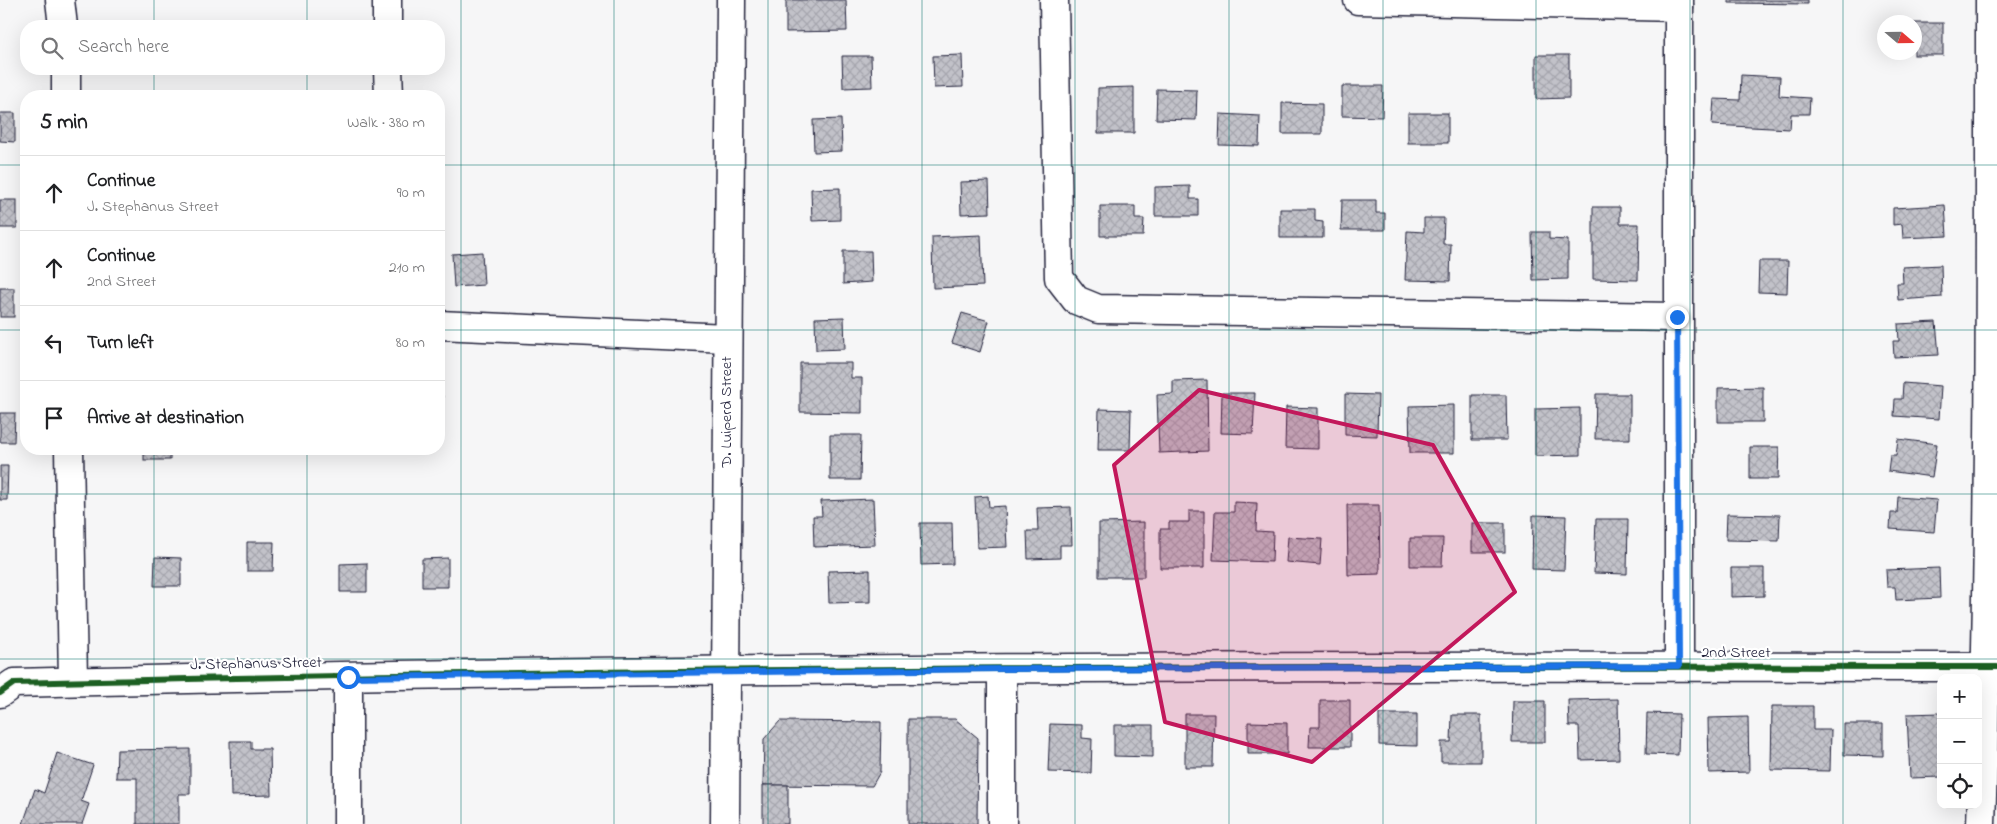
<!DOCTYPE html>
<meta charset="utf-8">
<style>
:root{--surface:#fff;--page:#f6f6f6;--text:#202124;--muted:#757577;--line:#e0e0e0}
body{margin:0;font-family:"Indie Flower",sans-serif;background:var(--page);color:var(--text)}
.controls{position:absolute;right:15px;bottom:15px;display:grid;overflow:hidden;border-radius:10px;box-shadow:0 5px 20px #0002}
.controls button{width:45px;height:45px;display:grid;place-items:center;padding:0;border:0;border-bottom:1px solid var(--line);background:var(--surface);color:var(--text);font:25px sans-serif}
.compass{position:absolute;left:1877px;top:15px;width:45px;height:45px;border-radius:50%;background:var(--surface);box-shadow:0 5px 20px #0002;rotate:110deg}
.stop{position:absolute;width:15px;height:15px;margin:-11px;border:4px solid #1a73e8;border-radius:50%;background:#fff}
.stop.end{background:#1a73e8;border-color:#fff;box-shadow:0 1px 5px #0008}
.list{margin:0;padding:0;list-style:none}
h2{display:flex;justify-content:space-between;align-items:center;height:65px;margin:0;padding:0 20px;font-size:21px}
h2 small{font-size:16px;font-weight:400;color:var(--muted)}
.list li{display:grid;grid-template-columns:32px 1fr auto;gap:15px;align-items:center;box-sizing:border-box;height:75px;padding:0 20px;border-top:1px solid var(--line)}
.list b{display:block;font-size:19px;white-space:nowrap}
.list p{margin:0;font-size:16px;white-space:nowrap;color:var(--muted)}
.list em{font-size:16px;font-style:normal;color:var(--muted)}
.icon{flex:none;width:28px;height:28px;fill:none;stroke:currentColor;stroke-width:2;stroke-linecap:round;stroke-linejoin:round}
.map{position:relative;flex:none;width:1997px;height:824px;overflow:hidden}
.search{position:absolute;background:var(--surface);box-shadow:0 5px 20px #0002;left:20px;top:20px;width:425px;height:55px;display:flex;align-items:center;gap:12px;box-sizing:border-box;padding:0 18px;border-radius:20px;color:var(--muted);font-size:19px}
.panel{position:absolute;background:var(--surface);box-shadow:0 5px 20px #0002;left:20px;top:90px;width:425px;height:365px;border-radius:20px}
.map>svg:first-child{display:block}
.building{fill:url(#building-cross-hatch);stroke:#22223b}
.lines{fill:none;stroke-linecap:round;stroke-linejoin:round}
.minor-casing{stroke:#22223b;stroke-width:31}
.minor{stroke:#fff;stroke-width:28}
.cycleway-casing{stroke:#fff;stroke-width:9}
.cycleway{stroke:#1b5e20;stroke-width:6}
.route{stroke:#1a73e8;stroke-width:6}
.marked{fill:#c2185b;fill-opacity:0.2;stroke:#c2185b;stroke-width:4;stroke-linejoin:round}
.grid{fill:none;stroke:#0f766e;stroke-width:1;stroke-opacity:0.55}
.labels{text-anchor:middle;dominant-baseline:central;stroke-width:4.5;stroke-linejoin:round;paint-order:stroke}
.street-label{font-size:16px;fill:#22223b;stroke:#fff}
</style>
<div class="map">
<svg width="1997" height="824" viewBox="0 0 1997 824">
<defs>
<pattern id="building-cross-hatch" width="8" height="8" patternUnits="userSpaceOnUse" patternTransform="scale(1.25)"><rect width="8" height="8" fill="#c2c2c9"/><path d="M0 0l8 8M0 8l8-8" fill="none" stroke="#a6a6ae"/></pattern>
</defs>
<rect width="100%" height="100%" fill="#f6f6f7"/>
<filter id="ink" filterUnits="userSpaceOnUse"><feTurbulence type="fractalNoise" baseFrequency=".02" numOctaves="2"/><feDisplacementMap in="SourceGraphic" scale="10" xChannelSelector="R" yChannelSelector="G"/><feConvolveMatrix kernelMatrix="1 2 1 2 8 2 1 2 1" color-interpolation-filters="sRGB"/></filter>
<g filter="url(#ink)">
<g class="building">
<polygon points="786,0 846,0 847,31 786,32"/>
<polygon points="1729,0 1808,0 1808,4 1729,3"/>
<rect x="1914" y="23" width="29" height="32"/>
<polygon points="962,55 963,87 934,88 933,56"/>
<polygon points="1536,55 1569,55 1569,98 1536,99"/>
<polygon points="842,56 871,56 872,87 843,88"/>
<polygon points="1741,75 1780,77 1779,96 1810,98 1809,114 1791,114 1790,129 1712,125 1714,99 1740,100"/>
<polygon points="1342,86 1383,86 1382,117 1342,116"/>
<polygon points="1134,87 1134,133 1098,133 1098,88"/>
<polygon points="1157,89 1197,90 1196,120 1156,119"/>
<polygon points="1282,103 1322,104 1322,134 1282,134"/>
<polygon points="0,113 15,113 15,142 0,141"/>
<rect x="1408" y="113" width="40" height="30"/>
<polygon points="1220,114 1260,116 1259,146 1219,145"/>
<polygon points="841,119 842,151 814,152 813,120"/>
<polygon points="989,181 990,213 961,214 960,182"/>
<polygon points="1190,186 1190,199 1198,199 1198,216 1155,216 1155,187"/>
<polygon points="840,188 840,220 812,221 811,189"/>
<rect x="0" y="200" width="17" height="28"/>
<polygon points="1342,200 1376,200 1376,213 1385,213 1385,230 1341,230"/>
<polygon points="1945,205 1947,236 1903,238 1902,224 1893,225 1893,208"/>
<polygon points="1100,206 1135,206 1135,219 1144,219 1143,236 1100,236"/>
<polygon points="1593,207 1620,207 1620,224 1639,224 1638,280 1593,279"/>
<polygon points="1280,209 1315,209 1315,221 1323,222 1323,238 1280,238"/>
<polygon points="1424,218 1444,218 1443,244 1451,244 1450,281 1405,280 1407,231 1424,232"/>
<polygon points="1532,232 1549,232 1549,239 1568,240 1568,279 1533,280"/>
<polygon points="981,235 983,286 933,288 932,237"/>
<polygon points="843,251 871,251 872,282 843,284"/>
<polygon points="482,252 484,285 454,287 452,254"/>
<polygon points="1759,261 1788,261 1787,293 1758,292"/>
<polygon points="1941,265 1942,297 1898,300 1897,283 1903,283 1902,267"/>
<rect x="0" y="288" width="14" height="29"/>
<polygon points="962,313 989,321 980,352 952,343"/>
<polygon points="844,317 845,349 816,350 815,318"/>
<polygon points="1936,322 1939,355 1894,357 1893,341 1899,341 1898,324"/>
<polygon points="800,363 851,363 851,378 862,378 862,413 800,412"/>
<polygon points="1207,380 1208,451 1159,453 1157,395 1173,394 1173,381"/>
<polygon points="1903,383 1941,386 1939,419 1894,416 1895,399 1902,399"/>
<polygon points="1763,387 1763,422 1718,422 1718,388"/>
<polygon points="1222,393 1255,393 1253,434 1221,433"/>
<polygon points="1345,394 1378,395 1377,436 1345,435"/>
<polygon points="1596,394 1630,394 1630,439 1595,439"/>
<polygon points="1472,395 1506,395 1507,440 1472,440"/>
<polygon points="439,396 443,396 442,425 439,425"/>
<polygon points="1454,405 1454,453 1410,453 1409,406"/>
<polygon points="1286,407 1318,408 1318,449 1285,448"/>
<polygon points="1580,408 1580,455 1535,456 1535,409"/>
<polygon points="1099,409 1131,410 1130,450 1098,450"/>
<polygon points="0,413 15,413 14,442 0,442"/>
<polygon points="830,435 861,435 860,480 830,480"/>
<polygon points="1898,439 1937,444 1932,477 1888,471 1890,455 1896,455"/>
<polygon points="1750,447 1779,447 1778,479 1750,479"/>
<rect x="144" y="449" width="26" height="11"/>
<polygon points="0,466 8,466 7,500 0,500"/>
<polygon points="988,496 989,507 1005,506 1007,547 977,548 975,497"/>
<polygon points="1898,497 1937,500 1934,532 1890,529 1891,513 1897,513"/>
<polygon points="873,499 875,545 814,547 813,516 822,516 821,501"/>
<polygon points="1234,502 1257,503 1256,531 1273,532 1272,562 1213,560 1215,512 1234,512"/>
<polygon points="1347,505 1379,505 1380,574 1348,575"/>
<polygon points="1071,507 1072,545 1060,545 1060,558 1028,559 1027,531 1038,531 1037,508"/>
<polygon points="1189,511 1204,511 1204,568 1160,568 1160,529 1169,529 1169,522 1189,522"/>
<polygon points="1727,514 1780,515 1779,541 1726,540"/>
<polygon points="1533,515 1566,516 1564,570 1532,569"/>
<polygon points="1596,519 1628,519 1627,574 1594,573"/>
<polygon points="1144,522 1144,577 1099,577 1099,523"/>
<polygon points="920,523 952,523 953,564 921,565"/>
<rect x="1472" y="523" width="33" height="29"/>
<polygon points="1288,537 1322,539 1320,565 1286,562"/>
<polygon points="1410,538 1443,538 1442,566 1410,566"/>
<polygon points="247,542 274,542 273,571 247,571"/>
<polygon points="155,557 181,558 181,586 154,586"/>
<polygon points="448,558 448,587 422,587 422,559"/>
<polygon points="367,563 367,592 340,592 340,564"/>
<polygon points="1731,568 1764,568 1764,596 1731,597"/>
<polygon points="1939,568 1940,598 1896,600 1895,587 1887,587 1886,570"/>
<polygon points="870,570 870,602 829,603 828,571"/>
<polygon points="1618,699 1619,759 1580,760 1579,726 1569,726 1568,700"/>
<polygon points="1320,700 1350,700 1350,747 1309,747 1310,727 1320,727"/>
<polygon points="1513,701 1545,701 1545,742 1512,742"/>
<polygon points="1772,706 1813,706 1813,730 1831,730 1830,771 1771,770"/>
<polygon points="1647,713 1679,714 1678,755 1646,754"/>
<polygon points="1941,713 1941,777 1910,778 1907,714"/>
<polygon points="1185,714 1214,714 1213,767 1185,767"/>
<polygon points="1379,714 1417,714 1417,746 1379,745"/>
<polygon points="1452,715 1481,715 1481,762 1441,762 1441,742 1451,742"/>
<polygon points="1748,717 1749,772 1709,773 1708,718"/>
<polygon points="908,719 955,719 978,738 977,824 908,824"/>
<polygon points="780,721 881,722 880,772 872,786 763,785 764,739"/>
<polygon points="1248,722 1287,723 1287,754 1248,754"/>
<polygon points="1050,724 1082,725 1082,738 1092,739 1091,773 1048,772"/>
<polygon points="1844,724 1883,724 1883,756 1844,755"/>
<polygon points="1114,725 1153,725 1153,757 1114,756"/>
<polygon points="230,741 251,741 251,749 270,749 271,795 231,796"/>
<polygon points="190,749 190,794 179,794 179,824 137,824 137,778 116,778 117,750"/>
<polygon points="57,753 93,765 81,801 89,804 82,824 23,824 35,789 44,793"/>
<rect x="763" y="785" width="25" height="39"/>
</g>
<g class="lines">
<g class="minor-casing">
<g id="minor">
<polyline points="60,0 63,26"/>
<polyline points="387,0 387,26"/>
<polyline points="1054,0 1059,278 1076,300 1098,309 1677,317"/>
<polyline points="1358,0 1679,7"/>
<polyline points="66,69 66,96"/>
<polyline points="388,69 389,96"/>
<polyline points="439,325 727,338"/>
<polyline points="69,449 73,681"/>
<polyline points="1679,666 1679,0"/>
<polyline points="1002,669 1002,824"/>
<path d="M 0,693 L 14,683 C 675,666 1336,666 1997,667"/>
<polyline points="348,824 348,677"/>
<polyline points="725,824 731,0"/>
<path d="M 1981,824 C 1991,549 1990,275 1990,0"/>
</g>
</g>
<use href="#minor" class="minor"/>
<g class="cycleway-casing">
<path id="cycleway" d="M 0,693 L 14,683 C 675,666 1336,666 1997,667"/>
</g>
<use href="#cycleway" class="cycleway"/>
</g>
</g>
<g class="lines" filter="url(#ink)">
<polyline class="route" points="348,677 1002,669 1679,666 1677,317"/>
</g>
<path class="marked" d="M 1199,390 L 1433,445 L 1515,592 L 1312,762 L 1165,722 L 1114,465 Z"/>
<path class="grid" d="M 154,0 L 154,26M 307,0 L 307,26M 461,0 L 461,824M 614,0 L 614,824M 768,0 L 768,824M 922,0 L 922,824M 1075,0 L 1075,824M 1229,0 L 1229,824M 1383,0 L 1383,824M 1536,0 L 1536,824M 1690,0 L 1690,824M 1843,0 L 1843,824M 154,69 L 154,96M 307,69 L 307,96M 0,165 L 26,165M 439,165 L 1997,165M 0,330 L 26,330M 439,330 L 1997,330M 154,449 L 154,824M 307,449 L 307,824M 0,494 L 1997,494M 0,659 L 1997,659"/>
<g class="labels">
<g class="street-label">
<text transform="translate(727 412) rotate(-90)">D. Luiperd Street</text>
<text x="1736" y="653">2nd Street</text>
<text transform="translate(256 664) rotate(-1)">J. Stephanus Street</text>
</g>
</g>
</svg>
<div class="controls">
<button>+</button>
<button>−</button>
<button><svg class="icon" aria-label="locate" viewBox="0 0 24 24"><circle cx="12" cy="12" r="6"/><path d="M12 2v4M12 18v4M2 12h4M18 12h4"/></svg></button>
</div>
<svg class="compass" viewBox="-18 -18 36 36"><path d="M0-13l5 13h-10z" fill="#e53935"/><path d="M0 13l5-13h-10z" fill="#757577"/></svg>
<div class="stop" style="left:348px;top:677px"></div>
<div class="stop end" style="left:1677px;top:317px"></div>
<div class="search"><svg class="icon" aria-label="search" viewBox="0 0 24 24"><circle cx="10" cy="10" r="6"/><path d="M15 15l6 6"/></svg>Search here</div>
<section class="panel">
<h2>5 min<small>Walk · 380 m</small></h2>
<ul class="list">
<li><svg class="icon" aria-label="ahead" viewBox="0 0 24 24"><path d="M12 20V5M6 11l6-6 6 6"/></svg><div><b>Continue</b><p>J. Stephanus Street</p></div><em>90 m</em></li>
<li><svg class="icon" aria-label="ahead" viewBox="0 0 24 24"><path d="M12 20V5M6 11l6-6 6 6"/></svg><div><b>Continue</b><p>2nd Street</p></div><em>210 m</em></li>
<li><svg class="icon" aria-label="left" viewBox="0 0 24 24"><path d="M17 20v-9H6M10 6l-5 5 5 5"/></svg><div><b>Turn left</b></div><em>80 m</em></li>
<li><svg class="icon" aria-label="arrive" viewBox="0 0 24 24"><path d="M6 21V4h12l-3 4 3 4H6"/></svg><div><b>Arrive at destination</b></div></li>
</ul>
</section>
</div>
